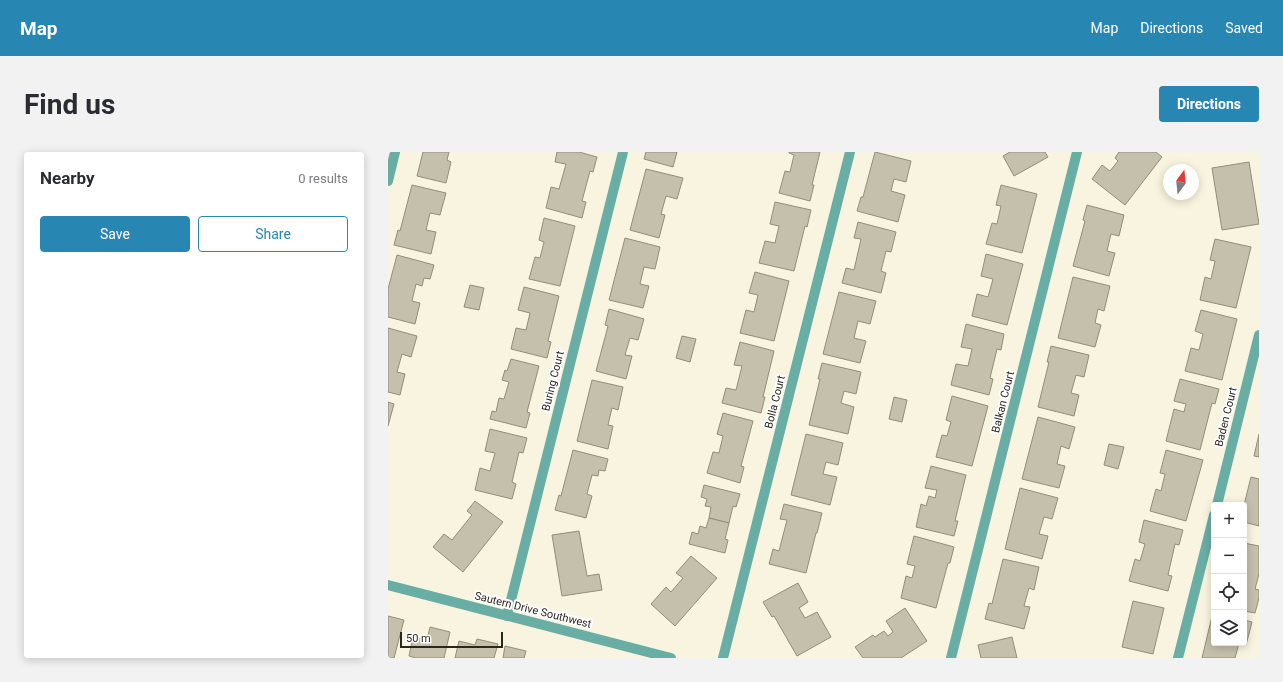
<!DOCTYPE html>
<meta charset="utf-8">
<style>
:root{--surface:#fff;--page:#f2f2f3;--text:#2b2b33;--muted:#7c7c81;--line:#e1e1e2;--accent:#2886b2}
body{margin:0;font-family:Roboto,sans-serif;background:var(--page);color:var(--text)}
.controls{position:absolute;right:12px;bottom:12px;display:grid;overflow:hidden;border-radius:4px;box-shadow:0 2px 10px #0003}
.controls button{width:36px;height:36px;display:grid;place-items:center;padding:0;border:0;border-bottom:1px solid var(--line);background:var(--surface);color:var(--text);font:20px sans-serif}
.compass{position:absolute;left:775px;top:12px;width:36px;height:36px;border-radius:50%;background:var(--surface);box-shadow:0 2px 10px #0003;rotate:15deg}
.scale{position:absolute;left:12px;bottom:10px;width:103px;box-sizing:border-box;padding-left:4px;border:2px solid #292820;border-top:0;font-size:11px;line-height:14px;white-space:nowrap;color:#292820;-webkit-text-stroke:3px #fff;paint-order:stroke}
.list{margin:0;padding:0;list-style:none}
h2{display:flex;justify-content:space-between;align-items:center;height:52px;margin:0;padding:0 16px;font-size:17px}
h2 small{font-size:13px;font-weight:400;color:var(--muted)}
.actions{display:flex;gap:8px;padding:12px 16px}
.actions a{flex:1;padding:9px 0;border:1px solid var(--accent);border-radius:4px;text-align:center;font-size:14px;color:var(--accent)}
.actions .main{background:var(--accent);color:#fff}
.icon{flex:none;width:22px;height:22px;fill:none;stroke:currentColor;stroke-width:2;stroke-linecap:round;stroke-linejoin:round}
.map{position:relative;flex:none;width:871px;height:506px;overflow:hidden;border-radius:4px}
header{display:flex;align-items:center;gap:24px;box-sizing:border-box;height:56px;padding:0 20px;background:var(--accent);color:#fff}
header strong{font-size:19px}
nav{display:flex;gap:22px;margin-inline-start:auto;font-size:14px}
.intro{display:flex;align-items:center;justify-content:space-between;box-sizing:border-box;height:96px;padding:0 24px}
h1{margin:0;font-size:28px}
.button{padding:10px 18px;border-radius:4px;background:var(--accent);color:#fff;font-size:14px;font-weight:700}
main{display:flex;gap:24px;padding:0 24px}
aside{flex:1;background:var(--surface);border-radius:4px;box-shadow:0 2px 10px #0003}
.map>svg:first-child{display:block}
.building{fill:#c5c0ab;stroke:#928d7a}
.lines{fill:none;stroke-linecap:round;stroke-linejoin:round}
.street{stroke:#69aea5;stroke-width:10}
.labels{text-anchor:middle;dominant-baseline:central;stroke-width:4;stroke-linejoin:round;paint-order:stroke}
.street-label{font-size:11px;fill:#292820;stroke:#fff}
</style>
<header>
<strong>Map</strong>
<nav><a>Map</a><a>Directions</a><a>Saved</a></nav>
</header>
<div class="intro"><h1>Find us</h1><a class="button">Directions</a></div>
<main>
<aside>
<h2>Nearby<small>0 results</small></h2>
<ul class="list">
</ul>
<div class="actions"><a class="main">Save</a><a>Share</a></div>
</aside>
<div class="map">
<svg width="871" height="506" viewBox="0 0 871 506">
<rect width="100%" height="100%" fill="#f9f4df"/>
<g class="building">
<polygon points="35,0 61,0 59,8 63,10 58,31 29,24"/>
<polygon points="169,0 191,0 209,5 205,20 202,19 194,49 198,50 194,66 158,56 163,35 171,37 178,12 167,10"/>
<polygon points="258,0 289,0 285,15 256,7"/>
<polygon points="401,0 432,0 424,33 426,33 422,49 391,41 397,19 402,20 406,3 401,1"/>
<polygon points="487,0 523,9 518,30 506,27 503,39 517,43 510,70 469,59 473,45 475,45"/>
<polygon points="622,0 657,0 660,5 626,24 615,4"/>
<polygon points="731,0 768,0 774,5 737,53 704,27 714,13 722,19 730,9 727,6"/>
<polygon points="861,10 871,72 834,78 824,16"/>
<polygon points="258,17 295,26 289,47 278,44 273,62 277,63 271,86 242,78"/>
<polygon points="24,33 58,41 52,63 42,61 38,78 48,80 43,102 6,93 10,78 12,79"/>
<polygon points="613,33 649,42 634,101 598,92 604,71 609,72 613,54 608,53"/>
<polygon points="387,50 423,58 419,75 417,74 406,119 371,111 377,89 387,91 391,74 382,72"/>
<polygon points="699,53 736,63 731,84 723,82 719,99 727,101 721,124 685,114 697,69 695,68"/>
<polygon points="156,66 187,74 172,134 141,127 147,105 152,106 156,90 151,88"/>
<polygon points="470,70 508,80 503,100 498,99 493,119 498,121 493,141 454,131 458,116 466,118 473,87 466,86"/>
<polygon points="237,86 272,95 267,117 256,115 252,132 261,134 255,156 221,148"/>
<polygon points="827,87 863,95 848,156 812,148 817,125 823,127 827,109 822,108"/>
<polygon points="598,102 635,112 619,173 584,164 589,142 600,145 605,127 593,124"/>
<polygon points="9,103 46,113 42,127 36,126 34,134 28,132 24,149 32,151 27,172 0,165 0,137"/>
<polygon points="367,120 401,129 386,189 352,181 358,158 366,160 370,143 361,141"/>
<polygon points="685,125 722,134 716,159 710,157 707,171 713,173 707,195 670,186"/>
<polygon points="82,133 96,136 91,158 76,155"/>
<polygon points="136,135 171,144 160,189 163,190 159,206 123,197 128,176 138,178 142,161 130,158"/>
<polygon points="451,140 488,149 482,172 470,169 466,186 478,189 472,211 435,202"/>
<polygon points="221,157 256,167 250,188 242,186 237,203 244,204 238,227 208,219 220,174 217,173"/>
<polygon points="813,158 849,167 834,228 797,219 803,196 811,198 815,182 807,179"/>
<polygon points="578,172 616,182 613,198 609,197 602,226 605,227 601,243 563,233 568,212 580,214 584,197 573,195"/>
<polygon points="0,176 29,184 23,205 14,202 9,220 17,222 12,243 0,240"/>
<polygon points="294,184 308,187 302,210 288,206"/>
<polygon points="352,190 386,199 375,245 377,245 373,261 334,251 338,236 348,238 354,214 346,213"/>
<polygon points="663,194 701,203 696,225 688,223 683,241 691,243 686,264 650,255 661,210 659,210"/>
<polygon points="123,207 151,214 139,260 142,261 138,276 102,267 104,259 108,260 111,246 116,247 121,230 114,228 117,218 119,219"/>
<polygon points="434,211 473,220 468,242 456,239 453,251 466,255 460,282 421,273 432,227 430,227"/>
<polygon points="792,227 831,237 827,252 824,251 812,298 778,289 786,257 796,260 798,252 786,249"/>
<polygon points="204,228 235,235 230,258 224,256 220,273 225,274 220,297 189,289"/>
<polygon points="564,244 600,254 584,314 548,305 554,283 559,284 563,270 558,268"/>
<polygon points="506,245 519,248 514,270 501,267"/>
<polygon points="0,250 6,252 0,274"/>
<polygon points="335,261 365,269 353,314 356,315 352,331 319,321 325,300 331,301 335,284 329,282"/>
<polygon points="650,265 687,275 681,297 673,294 669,312 677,314 671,336 634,327"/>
<polygon points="102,277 139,286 135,301 131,300 124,330 128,332 124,347 87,338 92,316 102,319 107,301 97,299"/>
<polygon points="418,282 455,291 450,313 438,310 435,322 449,325 442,353 403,343"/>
<polygon points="871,282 871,305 866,304"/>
<polygon points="721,292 736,295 730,317 716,313"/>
<polygon points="185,298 220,307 217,319 211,318 210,324 204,323 199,342 204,344 198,366 167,358 171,343 173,344"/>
<polygon points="778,298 815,308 798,369 762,359 768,337 773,339 777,322 772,321"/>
<polygon points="543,314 578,323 567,369 570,369 566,384 528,375 533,352 538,354 541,344 547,346 549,338 537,336"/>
<polygon points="863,325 871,327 871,374 856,370 856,353"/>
<polygon points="316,333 352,342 348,355 345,354 341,371 321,366 323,355 317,354 319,347 313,345"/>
<polygon points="632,336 670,346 664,367 656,365 651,382 660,384 654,407 617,397"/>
<polygon points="87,349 115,370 75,420 45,395 56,382 64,388 84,363 79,359"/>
<polygon points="396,352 434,361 429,381 428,381 418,421 381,412 385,397 391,399 399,368 392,367"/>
<polygon points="321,366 341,371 337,387 340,388 337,401 301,392 304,380 310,382 312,374 318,376"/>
<polygon points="756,368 795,378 791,393 787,392 780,423 784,424 780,439 741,429 747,407 752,409 757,392 751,390"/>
<polygon points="191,379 199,424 211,422 214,438 174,444 164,383"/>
<polygon points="526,384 566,395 562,411 560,411 548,456 513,446 518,424 524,426 527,414 519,412"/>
<polygon points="856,391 871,394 871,422 867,437 871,438 871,446 867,461 856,459"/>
<polygon points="303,404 329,426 287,474 263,452 278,435 283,440 295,426 288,421"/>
<polygon points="615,407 651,415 646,438 641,436 636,454 642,455 636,477 597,467 601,451 604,452"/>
<polygon points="410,431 420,450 411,456 417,466 429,460 443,485 409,504 386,464 384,465 375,450"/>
<polygon points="745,449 776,456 765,502 734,495"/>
<polygon points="517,456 539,489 513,506 475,506 467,495 485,483 487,485 496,479 500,484 505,480 498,469"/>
<polygon points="825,460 826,491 851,491 847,506 814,506"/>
<polygon points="0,464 16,468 6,506 0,506"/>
<polygon points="856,468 864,470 858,493 852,491 856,491"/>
<polygon points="42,475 62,480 56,506 28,506 21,504 25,485 39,488"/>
<polygon points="624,485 629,506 593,506 590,493"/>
<polygon points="89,487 110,492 106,506 67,506 71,489 87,493"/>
<polygon points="117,494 138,499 136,506 115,506"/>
</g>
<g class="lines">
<g class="street">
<polyline points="0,29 7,0"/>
<polyline points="829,353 871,183"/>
<polyline points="0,433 283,506"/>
<polyline points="119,464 235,0"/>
<polyline points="335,506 462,0"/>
<polyline points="563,506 689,0"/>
<polyline points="790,506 826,363"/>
</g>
</g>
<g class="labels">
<g class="street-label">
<text transform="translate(165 229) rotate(-76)">Buring Court</text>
<text transform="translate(387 250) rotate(-76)">Bolla Court</text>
<text transform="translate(615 250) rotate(-76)">Balkan Court</text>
<text transform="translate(838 265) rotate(-76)">Baden Court</text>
<text transform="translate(145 458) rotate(14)">Sautern Drive Southwest</text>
</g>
</g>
</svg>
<div class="controls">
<button>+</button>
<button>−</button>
<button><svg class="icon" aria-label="locate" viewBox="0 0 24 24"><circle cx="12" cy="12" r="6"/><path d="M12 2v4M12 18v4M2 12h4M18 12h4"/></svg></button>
<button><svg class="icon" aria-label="layers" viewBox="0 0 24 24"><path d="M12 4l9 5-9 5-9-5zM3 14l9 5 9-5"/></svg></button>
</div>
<svg class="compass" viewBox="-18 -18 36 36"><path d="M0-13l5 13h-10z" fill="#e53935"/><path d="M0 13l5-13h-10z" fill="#7c7c81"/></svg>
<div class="scale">50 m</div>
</div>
</main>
